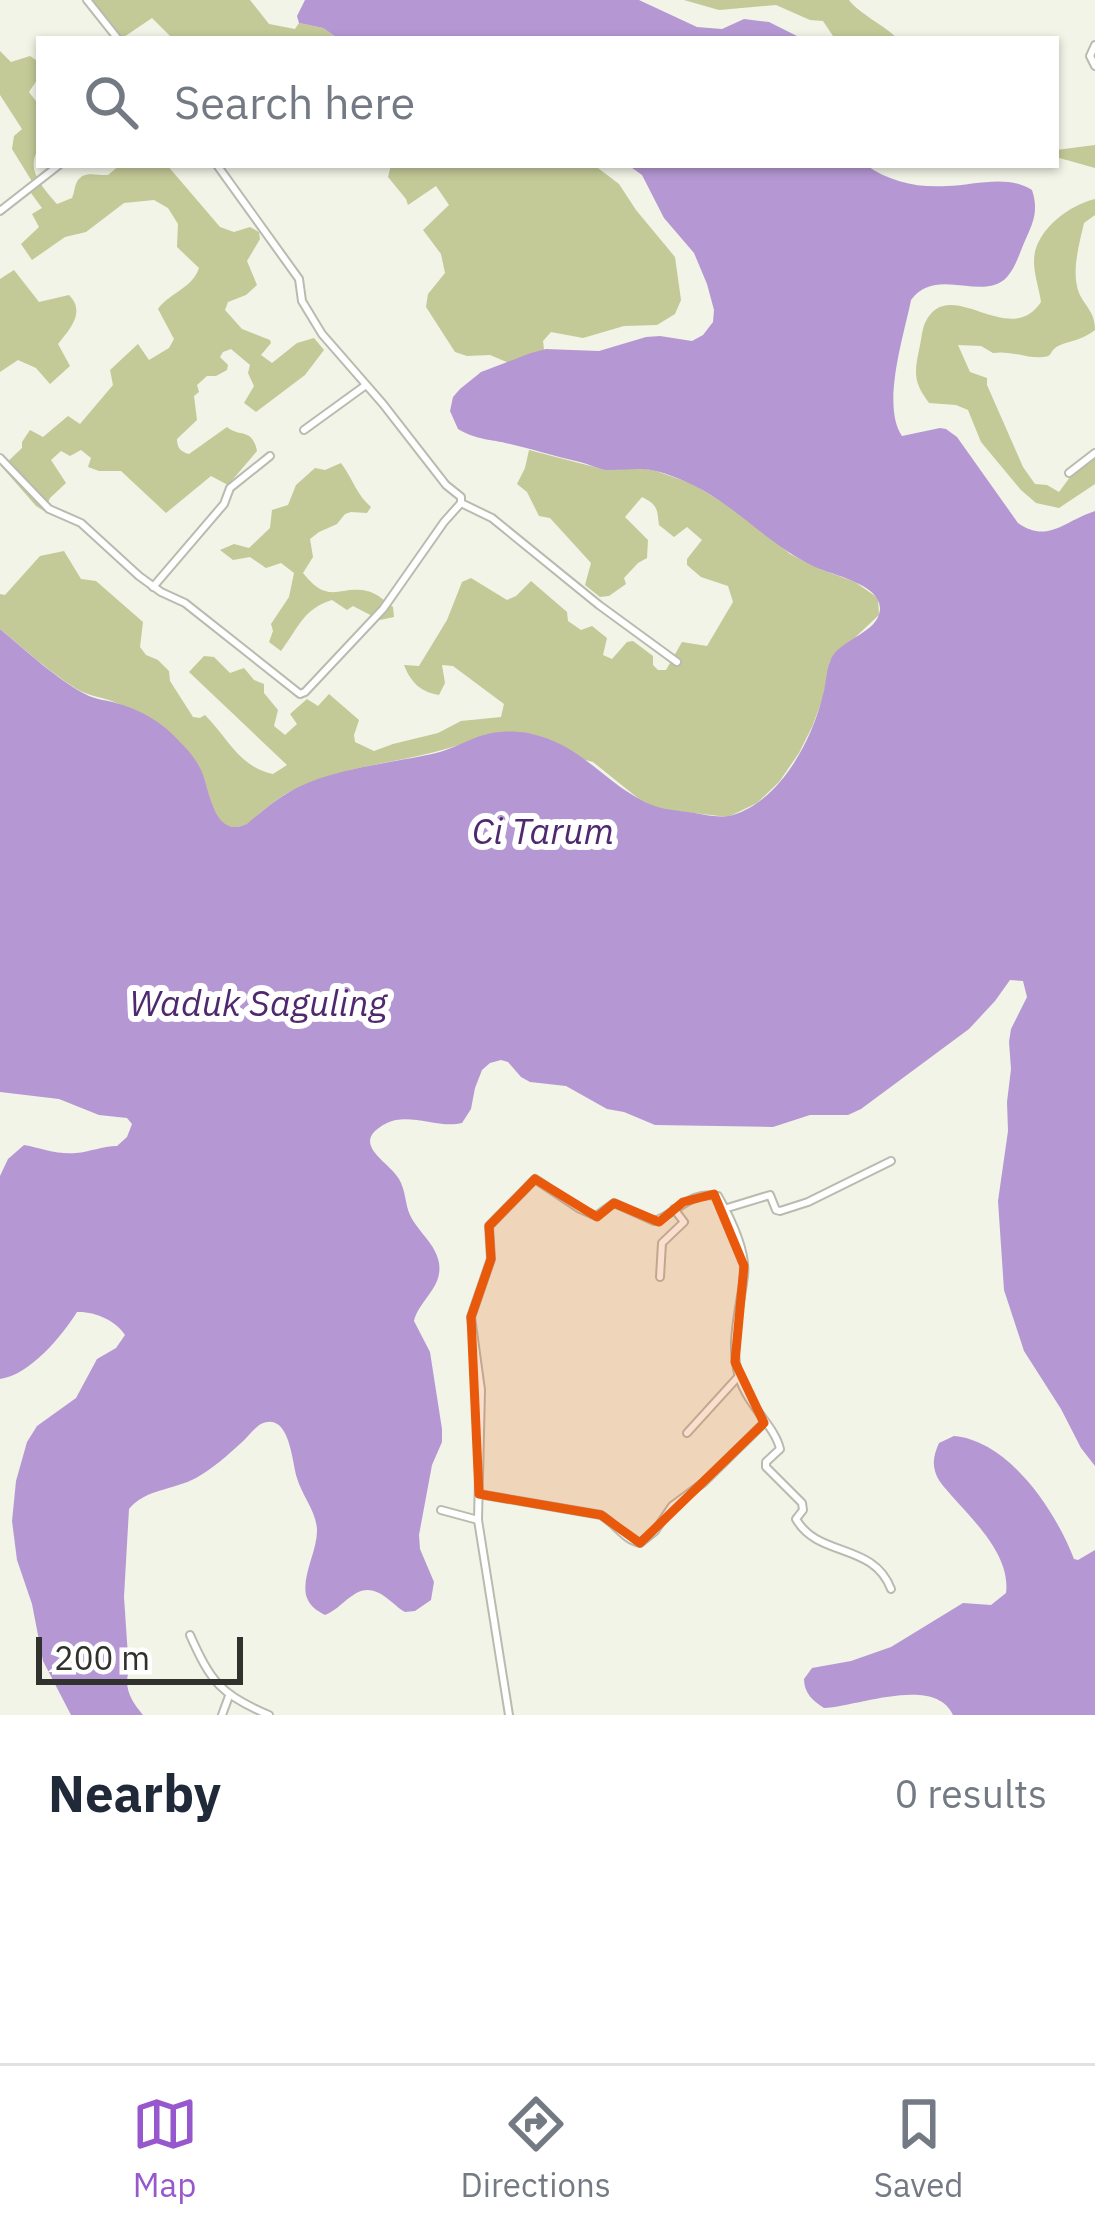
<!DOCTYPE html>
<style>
:root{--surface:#fff;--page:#f2f2f3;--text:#1f2937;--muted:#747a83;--line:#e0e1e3;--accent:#9757cd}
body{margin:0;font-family:"IBM Plex Sans",sans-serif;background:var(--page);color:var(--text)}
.scale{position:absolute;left:36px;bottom:30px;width:207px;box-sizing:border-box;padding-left:12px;border:6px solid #31322d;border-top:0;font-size:33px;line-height:42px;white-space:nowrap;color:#31322d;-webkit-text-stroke:9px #fff;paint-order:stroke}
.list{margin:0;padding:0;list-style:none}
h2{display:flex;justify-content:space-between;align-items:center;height:156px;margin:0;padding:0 48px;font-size:51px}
h2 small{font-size:39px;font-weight:400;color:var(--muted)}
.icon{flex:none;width:66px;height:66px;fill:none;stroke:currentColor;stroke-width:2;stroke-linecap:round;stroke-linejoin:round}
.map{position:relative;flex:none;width:1095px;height:1715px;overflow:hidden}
.search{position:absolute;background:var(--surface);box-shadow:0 3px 9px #0004;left:36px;right:36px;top:36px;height:132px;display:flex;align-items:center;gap:30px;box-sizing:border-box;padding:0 42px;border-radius:0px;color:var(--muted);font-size:45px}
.sheet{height:348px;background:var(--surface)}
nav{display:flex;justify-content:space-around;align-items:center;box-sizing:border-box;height:168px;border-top:3px solid var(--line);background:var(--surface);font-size:33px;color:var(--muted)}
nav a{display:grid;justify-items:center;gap:6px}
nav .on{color:var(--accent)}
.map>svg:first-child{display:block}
.green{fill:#c3c997}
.water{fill:#b598d3}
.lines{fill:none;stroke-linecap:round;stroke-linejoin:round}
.minor-casing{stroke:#b9bbaf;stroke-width:10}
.minor{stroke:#fff;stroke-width:6}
.marked{fill:#e8590c;fill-opacity:0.2;stroke:#e8590c;stroke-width:9;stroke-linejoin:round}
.labels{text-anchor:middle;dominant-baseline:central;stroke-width:12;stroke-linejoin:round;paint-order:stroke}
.water-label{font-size:36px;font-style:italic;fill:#4f296f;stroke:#fff}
</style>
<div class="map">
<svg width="1095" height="1715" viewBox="0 0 1095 1715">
<rect width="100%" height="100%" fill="#f2f4e7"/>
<g class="green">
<polygon points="92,0 250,0 269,24 295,29 299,23 323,28 339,39 173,39 152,18 121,39"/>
<path d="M 684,0 L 849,0 C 858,13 884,25 898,39 L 835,39 L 823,21 L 810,20 L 776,5 L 719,10 Z"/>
<path d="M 0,51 L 11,62 L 30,56 L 39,62 L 39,77 L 29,92 L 39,105 L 39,149 C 24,168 44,189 57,204 L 72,198 C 74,194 74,189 76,184 C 82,169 96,176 108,175 L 120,165 L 167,165 L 220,227 L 234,232 L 250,227 L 259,232 L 260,239 L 247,261 L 257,285 L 246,295 L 228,302 L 225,310 L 242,329 L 270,340 L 271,343 L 261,355 L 272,363 L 297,343 L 314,338 L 324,350 L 305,375 L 256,412 L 244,403 L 254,386 L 248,373 L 250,365 L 231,349 L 223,352 L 220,357 L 228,365 L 227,370 L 216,376 L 207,376 L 197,385 L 199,392 L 194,396 L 197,420 L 177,439 C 177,448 181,452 189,454 L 227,427 C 240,438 252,427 257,451 L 228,485 L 211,476 L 166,513 L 121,471 L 99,471 L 88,467 L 91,458 L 81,450 L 70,456 L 61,451 L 51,460 L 66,483 L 50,498 L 44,511 L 36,506 L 2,467 L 22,448 L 22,442 L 30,430 L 43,437 L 68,416 L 80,424 L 113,385 L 110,370 L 138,344 L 149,360 L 169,348 L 174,339 L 158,309 C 169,293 193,288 199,268 L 177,247 L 178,224 L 168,208 L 154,200 L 124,203 L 86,232 L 65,237 L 32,260 L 21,244 L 39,227 L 32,214 L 42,208 L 31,193 L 36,188 L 12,149 L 14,136 L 22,129 L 0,95 Z"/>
<polygon points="1095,145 1095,168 1056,157 1056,150"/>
<polygon points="391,165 594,165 619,184 636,210 675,257 681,300 675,314 657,325 624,326 583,338 551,332 543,341 544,350 509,363 490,355 467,356 455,352 426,307 428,294 445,273 441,254 423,230 449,205 436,186 408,205 406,199 388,177"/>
<path d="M 1095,199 L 1095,215 L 1084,223 C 1079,245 1071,272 1079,293 C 1086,308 1095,312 1095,330 C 1081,341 1071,340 1058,346 C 1048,352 1054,356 1043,357 C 1027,359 1011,350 993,353 L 981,346 L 958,345 L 970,372 L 987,378 L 987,385 L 1023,467 L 1035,484 L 1047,485 L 1059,492 L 1076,469 L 1095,458 L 1095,484 L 1059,508 L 1036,503 L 1021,490 L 981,442 L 968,410 L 956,405 L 929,403 C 914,383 914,374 919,350 C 921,343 922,329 925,323 C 949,272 1009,351 1041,302 C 1039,288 1034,275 1034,261 C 1034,231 1069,205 1095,199 Z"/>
<path d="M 14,270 L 39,302 L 69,295 C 86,312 70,329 58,344 L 70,366 L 50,384 L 36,368 L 18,360 L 0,372 L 0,279 Z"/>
<path d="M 529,450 L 606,470 L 641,468 L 656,471 L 693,484 L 749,519 L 790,554 L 820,569 L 855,582 L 878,598 L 879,615 L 830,661 L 823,698 L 812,727 L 799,753 L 779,782 L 757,803 L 728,817 L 659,809 L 639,799 L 593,762 L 487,734 C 426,763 354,760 293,790 C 277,798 261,812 248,824 C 206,841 214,780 194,763 C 176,747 139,715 119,704 C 105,697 89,697 75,688 C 49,671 24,649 0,629 L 0,594 L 5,595 L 40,556 L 64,551 L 81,579 L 96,581 L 143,622 L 140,647 L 146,655 L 158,660 L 169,671 L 170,681 L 193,717 L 200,718 L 205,715 C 228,738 239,767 273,774 L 287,765 L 189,672 L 204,656 L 214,657 L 230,673 L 244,668 L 254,680 L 264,684 L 264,693 L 278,710 L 274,726 L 285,735 L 297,724 L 290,714 L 307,699 L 318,706 L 329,694 L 359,720 L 354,735 L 355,742 L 374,751 L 393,744 L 438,733 L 461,721 L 501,717 L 504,704 L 453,666 L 442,665 L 445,683 L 439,695 C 421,692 411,683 404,665 L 419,666 L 447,620 L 462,582 L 471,578 L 507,600 L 516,596 L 531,581 L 567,612 L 568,621 L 581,630 L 592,626 L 607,638 L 603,655 L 612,659 L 627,642 L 633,641 L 653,656 L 653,665 L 658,670 L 666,670 L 682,642 L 707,646 L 733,602 L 728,586 L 701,577 L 687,565 L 687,559 L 702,540 L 687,527 L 674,537 L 659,525 C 657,509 658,505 642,497 L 625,517 L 648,540 L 647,558 L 638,563 L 624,578 L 626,584 L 609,596 L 600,597 L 585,585 L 591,563 L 550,518 L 539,516 L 527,492 L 517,484 L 525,468 Z"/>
<path d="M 341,463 C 353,479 356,494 371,507 L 367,513 L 351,512 L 345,514 L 337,524 L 319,532 L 310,539 L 313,557 L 303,573 C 329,606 339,585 367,591 C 377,593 386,602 393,607 L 394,617 L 380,620 L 353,606 L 347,610 L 332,600 C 303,609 299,627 281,651 L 269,642 L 273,631 L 271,624 L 289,597 L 294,573 L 281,563 L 266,568 L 250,557 L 233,560 L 220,550 L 234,544 L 249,548 L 270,528 L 272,510 L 288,505 L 296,485 L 315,468 L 325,470 Z"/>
</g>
<g class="water">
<polygon points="305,0 639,0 697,27 722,29 744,19 769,22 803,39 339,39 323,28 299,23 297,16"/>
<path d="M 628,165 L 866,165 C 890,182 918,188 947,186 C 974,185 1008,174 1032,190 C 1039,211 1033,223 1024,243 C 1019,255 1015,268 1007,277 C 983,303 936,265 911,300 C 904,336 881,405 902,436 L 940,428 L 946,429 L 957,437 L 1018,523 C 1048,544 1064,521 1095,511 L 1095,1466 L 1081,1448 L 1061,1409 L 1024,1351 L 1004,1290 L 998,1201 L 1008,1131 L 1007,1102 L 1011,1069 L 1009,1042 L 1011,1029 L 1027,997 L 1023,981 L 1010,980 L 995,1001 L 969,1029 L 861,1109 L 848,1115 L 810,1115 L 773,1127 L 655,1125 L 624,1112 L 607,1109 L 566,1086 L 530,1082 L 521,1077 L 508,1062 L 501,1060 L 490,1063 L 482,1070 L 475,1088 L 471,1109 L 462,1123 C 439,1129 409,1112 387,1123 C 347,1143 389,1161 399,1179 C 406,1191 405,1204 410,1215 C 418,1232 436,1244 439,1263 C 443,1288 419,1300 414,1321 L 430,1352 L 442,1429 L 442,1442 L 432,1465 L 419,1535 L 420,1549 L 434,1582 L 431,1600 L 415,1611 L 405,1612 C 396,1607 389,1598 379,1593 C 356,1581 344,1608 325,1615 C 316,1610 309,1606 306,1595 C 302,1575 317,1551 317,1531 C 317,1512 302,1496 297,1478 C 292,1463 290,1410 261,1424 C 254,1428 247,1438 241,1443 C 227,1456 213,1468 196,1478 C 174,1490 145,1489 129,1509 L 124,1597 L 129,1671 C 123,1688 132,1702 143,1715 L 71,1715 L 43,1661 L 32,1604 L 17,1560 L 12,1521 L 16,1481 L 27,1442 L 37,1426 L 76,1398 L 97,1359 L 116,1348 L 125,1335 C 116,1320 93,1311 77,1312 C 62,1336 30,1375 0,1379 L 0,1176 L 8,1159 L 24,1145 C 41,1148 58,1155 76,1153 C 90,1152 102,1146 117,1146 L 127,1137 L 132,1124 L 127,1118 L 99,1115 L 59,1099 L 0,1092 L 0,629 C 24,649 61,683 89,696 C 98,700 107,700 116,703 C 141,710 162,722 179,741 C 188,750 196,759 201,770 C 211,792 213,839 247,824 C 261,812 275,800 291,791 C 331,768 395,763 440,752 C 458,747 474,736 492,733 C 503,731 517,731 528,733 C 581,744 601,780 645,802 C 659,809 672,810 688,812 C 702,814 720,819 733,815 C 781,800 812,740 823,695 C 826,684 826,670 831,659 C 840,639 879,633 880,609 C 881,584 832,575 815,567 C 760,541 731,496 669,475 C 641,465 632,471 606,470 C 598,469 589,464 580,462 C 556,457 533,449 510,444 C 490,439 476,440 458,429 L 450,411 L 453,397 L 460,389 L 481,372 L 531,353 L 546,349 L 599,351 L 646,337 L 660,336 L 692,341 L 703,335 L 713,322 L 714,310 L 707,284 L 694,253 L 664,218 L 642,175 Z"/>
<path d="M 954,1436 C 1010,1441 1056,1512 1074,1559 L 1078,1560 L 1095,1550 L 1095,1715 L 953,1715 C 935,1675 859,1706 824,1708 C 813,1701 804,1693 804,1679 L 812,1668 L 851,1661 L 891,1647 L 963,1603 L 991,1605 L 1006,1593 C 1011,1556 974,1521 951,1495 C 945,1488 937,1480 935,1471 C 932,1461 935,1452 939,1443 Z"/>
</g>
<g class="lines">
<g class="minor-casing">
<g id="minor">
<polyline points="87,0 118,39"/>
<polyline points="1095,45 1090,56 1095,66"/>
<polyline points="0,211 59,165"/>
<polyline points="304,430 366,385"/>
<polyline points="0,458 49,509 81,523 139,576 161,592 185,603 300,694 305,692 383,609 444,522 461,503 461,497 446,485 383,404 322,334 302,301 299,279 217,165"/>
<polyline points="1069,473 1095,453"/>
<polyline points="461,503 492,518 599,605 677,662"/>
<polyline points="153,587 224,504 230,488 270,456"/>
<polyline points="724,1209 770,1195 776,1210 780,1211 808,1202 891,1161"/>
<polyline points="660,1277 662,1243 684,1222 674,1209"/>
<polyline points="687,1433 738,1377"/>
<path d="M 479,1494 L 601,1515 C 615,1523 624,1540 640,1543 L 655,1531 L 672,1506 L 703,1483 L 764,1423"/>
<polyline points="441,1510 478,1520"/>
<path d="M 190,1635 C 211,1682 221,1695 269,1715"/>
<polyline points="222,1715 229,1696"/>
<path d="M 509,1715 L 478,1520 L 481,1390 L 471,1317 L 491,1259 L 489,1226 L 535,1179 L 580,1209 L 596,1216 L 614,1203 L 654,1221 C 679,1213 687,1191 718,1196 C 730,1217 747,1252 744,1276 C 740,1310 729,1343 739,1377 C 747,1405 775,1426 780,1449 L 766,1462 L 766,1467 L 802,1503 L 803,1510 L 796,1519 C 818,1558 873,1542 891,1589"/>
</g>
</g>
<use href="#minor" class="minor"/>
</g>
<path class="marked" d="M 535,1179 L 597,1217 L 614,1203 L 659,1222 L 683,1202 L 714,1194 L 744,1266 L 735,1362 L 764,1423 L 640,1543 L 601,1515 L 479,1494 L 471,1317 L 491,1259 L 489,1226 Z"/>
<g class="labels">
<g class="water-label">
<text x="543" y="830">Ci Tarum</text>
<text x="258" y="1002">Waduk Saguling</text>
</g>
</g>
</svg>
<div class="scale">200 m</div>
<div class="search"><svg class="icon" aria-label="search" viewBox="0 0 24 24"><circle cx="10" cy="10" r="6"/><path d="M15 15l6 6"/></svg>Search here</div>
</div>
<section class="sheet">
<h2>Nearby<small>0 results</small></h2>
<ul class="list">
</ul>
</section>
<nav>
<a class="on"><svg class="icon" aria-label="map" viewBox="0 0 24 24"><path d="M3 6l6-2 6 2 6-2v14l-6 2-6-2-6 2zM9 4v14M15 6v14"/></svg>Map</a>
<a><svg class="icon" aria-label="directions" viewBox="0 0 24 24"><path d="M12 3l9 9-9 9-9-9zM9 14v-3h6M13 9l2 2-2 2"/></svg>Directions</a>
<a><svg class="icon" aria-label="saved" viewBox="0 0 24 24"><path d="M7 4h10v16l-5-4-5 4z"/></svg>Saved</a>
</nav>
